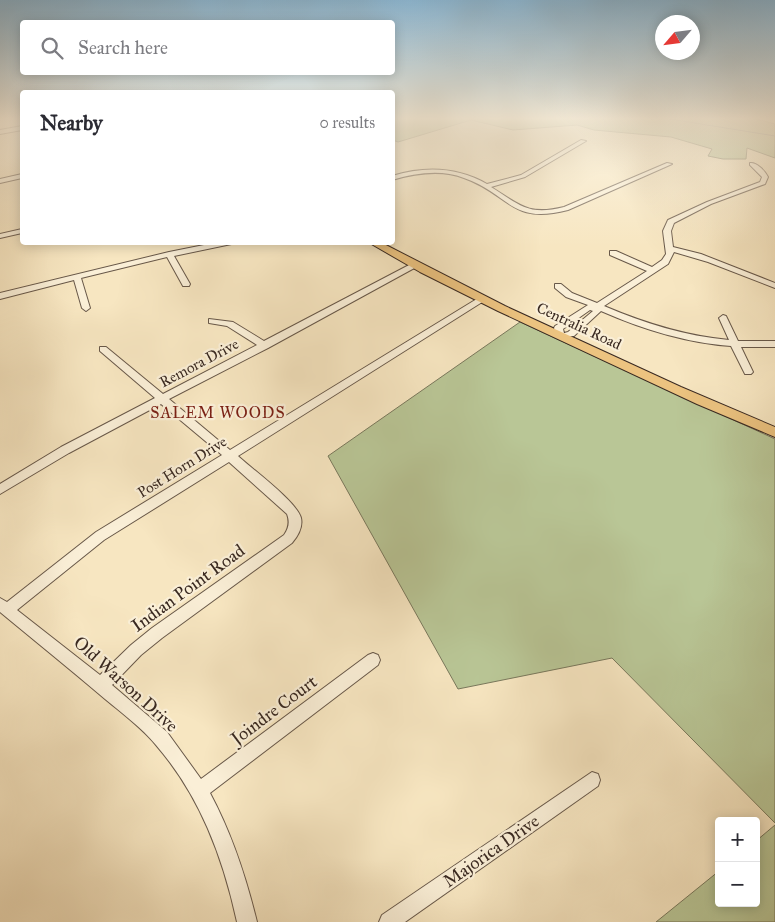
<!DOCTYPE html>
<meta charset="utf-8">
<style>
:root{--surface:#fff;--page:#f2f2f3;--text:#2b2b33;--muted:#7c7c81;--line:#e1e1e2}
body{margin:0;font-family:"IM FELL Great Primer",serif;background:var(--page);color:var(--text)}
.controls{position:absolute;right:15px;bottom:15px;display:grid;overflow:hidden;border-radius:5px;box-shadow:0 2px 12px #0003}
.controls button{width:45px;height:45px;display:grid;place-items:center;padding:0;border:0;border-bottom:1px solid var(--line);background:var(--surface);color:var(--text);font:25px sans-serif}
.compass{position:absolute;left:655px;top:15px;width:45px;height:45px;border-radius:50%;background:var(--surface);box-shadow:0 2px 12px #0003;rotate:242deg}
.list{margin:0;padding:0;list-style:none}
h2{display:flex;justify-content:space-between;align-items:center;height:65px;margin:0;padding:0 20px;font-size:21px}
h2 small{font-size:16px;font-weight:400;color:var(--muted)}
.icon{flex:none;width:28px;height:28px;fill:none;stroke:currentColor;stroke-width:2;stroke-linecap:round;stroke-linejoin:round}
.map{position:relative;flex:none;width:775px;height:922px;overflow:hidden}
.search{position:absolute;background:var(--surface);box-shadow:0 2px 12px #0003;left:20px;top:20px;width:375px;height:55px;display:flex;align-items:center;gap:12px;box-sizing:border-box;padding:0 18px;border-radius:5px;color:var(--muted);font-size:19px}
.panel{position:absolute;background:var(--surface);box-shadow:0 2px 12px #0003;left:20px;top:90px;width:375px;height:155px;border-radius:5px}
.map>svg:first-child{display:block}
.green{fill:#b9c696;stroke:#79785c}
.lines{fill:none;stroke-linecap:round;stroke-linejoin:round}
.stream{stroke:#77827e;stroke-width:1}
.minor-casing{stroke:#685849;stroke-width:2}
.major-casing{stroke:#392921;stroke-width:2}
.minor{fill:#faefd7;fill-rule:evenodd}
.major{fill:#ecc380;fill-rule:evenodd}
.labels{text-anchor:middle;dominant-baseline:central;stroke-width:4.5;stroke-linejoin:round;paint-order:stroke}
.street-label{font-size:15px;fill:#392921;stroke:#faefd7}
.neighbourhood-label{font-size:16px;letter-spacing:1px;fill:#7a1f14;stroke:#faefd7}
.near-street-label{font-size:18px;fill:#392921;stroke:#faefd7}
</style>
<div class="map">
<svg width="775" height="922" viewBox="0 0 775 922">
<rect width="100%" height="100%" fill="#f7e6c1"/>
<filter id="stains"><feTurbulence type="fractalNoise" baseFrequency=".004" numOctaves="4"/><feColorMatrix values="0 0 0 0 .2 0 0 0 0 .09 0 0 0 0 .02 0 0 0 .5 -.17"/></filter>
<radialGradient id="worn" r=".72"><stop offset=".6" stop-color="#630" stop-opacity="0"/><stop offset="1" stop-color="#630" stop-opacity=".3"/></radialGradient>
<g class="green">
<polygon points="392,118 753,118 775,124 775,158 747,148 746,159 723,159 708,156 712,149 671,137 594,130 577,125 513,130 471,120 398,142 393,140"/>
<polygon points="520,322 775,439 775,823 612,658 458,689 328,456"/>
<polygon points="775,825 775,922 656,922 719,871 719,903 756,903 756,841"/>
</g>
<g class="lines">
<polyline class="stream" points="664,118 775,136"/>
<g class="minor-casing">
<g id="minor">
<polygon points="22,126 22,130 0,134 0,130"/>
<path d="M 581,140 L 586,141 L 525,177 L 491,187 C 520,205 528,216 564,207 L 667,163 L 672,164 L 568,210 C 510,225 510,194 464,178 C 441,169 416,173 392,180 L 392,176 C 425,166 457,167 487,184 L 521,175 Z"/>
<path d="M 750,163 C 757,162 765,171 768,177 L 765,184 L 711,204 L 674,223 L 671,231 L 673,247 L 701,254 L 775,283 L 775,288 L 708,262 L 674,252 L 668,264 L 604,306 C 644,323 685,336 729,340 L 719,318 L 723,315 L 726,316 L 738,341 L 775,341 L 775,347 L 741,347 L 753,372 L 751,374 L 745,374 L 731,346 C 687,343 642,329 601,311 L 574,336 L 557,338 L 554,328 L 555,326 L 588,305 L 566,297 L 555,288 L 555,284 L 561,284 L 572,293 L 597,303 L 647,271 L 610,255 L 610,251 L 616,251 L 652,267 L 662,260 L 666,254 L 663,231 L 668,220 L 707,202 L 760,182 L 762,177 L 750,165 ZM 590,310 L 593,311 L 568,332 L 564,333 L 563,329 Z"/>
<polygon points="22,174 22,178 0,183 0,179"/>
<polygon points="22,229 22,233 0,238 0,234"/>
<polygon points="219,242 241,242 174,256 190,284 189,286 183,286 167,257 81,278 90,308 86,311 82,308 74,280 0,299 0,293 169,252"/>
<path d="M 411,264 L 418,266 L 268,348 L 169,399 L 230,450 L 480,297 L 483,296 L 487,299 L 238,456 C 252,469 297,502 301,518 C 303,527 298,536 292,543 L 162,638 L 141,655 L 112,685 L 167,732 L 201,779 L 368,655 L 373,653 L 378,655 L 380,660 L 378,665 L 210,793 C 232,834 246,877 257,922 L 237,922 C 223,857 200,796 156,745 C 141,727 123,714 105,699 C 71,670 35,641 0,612 L 0,598 L 7,602 L 96,532 L 222,455 L 161,404 L 69,453 L 0,494 L 0,484 L 61,447 L 155,398 L 100,351 L 100,347 L 106,347 L 163,394 L 257,345 L 227,326 L 209,323 L 209,319 L 233,322 L 264,341 ZM 229,462 L 287,514 C 290,522 289,528 284,535 L 152,628 L 131,645 L 100,675 L 17,610 L 104,540 Z"/>
<polygon points="592,772 598,774 600,780 598,786 405,922 379,922 382,915"/>
</g>
</g>
<g class="major-casing">
<polygon id="major" points="368,242 380,242 505,306 681,387 775,427 775,437 697,404 498,311 420,272"/>
</g>
<use href="#minor" class="minor"/>
<use href="#major" class="major"/>
</g>
<linearGradient id="sky" x2="0" y2="1"><stop stop-color="#8bb8d6"/><stop offset="0.48" stop-color="#fbf4e3"/><stop offset="1" stop-color="#fbf4e3" stop-opacity="0"/></linearGradient>
<rect width="775" height="247" fill="url(#sky)"/>
<g class="labels">
<g class="street-label">
<text transform="translate(579 326) rotate(25)">Centralia Road</text>
<text transform="translate(199 363) rotate(-28)">Remora Drive</text>
<text transform="translate(182 467) rotate(-32)">Post Horn Drive</text>
</g>
<g class="neighbourhood-label">
<text x="218" y="412">SALEM WOODS</text>
</g>
<g class="near-street-label">
<text transform="translate(188 588) rotate(-36)">Indian Point Road</text>
<text transform="translate(126 684) rotate(42)">Old Warson Drive</text>
<text transform="translate(274 710) rotate(-37)">Joindre Court</text>
<text transform="translate(491 851) rotate(-35)">Majorica Drive</text>
</g>
</g>
<rect width="100%" height="100%" filter="url(#stains)"/>
<rect width="100%" height="100%" fill="url(#worn)"/>
</svg>
<div class="controls">
<button>+</button>
<button>−</button>
</div>
<svg class="compass" viewBox="-18 -18 36 36"><path d="M0-13l5 13h-10z" fill="#e53935"/><path d="M0 13l5-13h-10z" fill="#7c7c81"/></svg>
<div class="search"><svg class="icon" aria-label="search" viewBox="0 0 24 24"><circle cx="10" cy="10" r="6"/><path d="M15 15l6 6"/></svg>Search here</div>
<section class="panel">
<h2>Nearby<small>0 results</small></h2>
<ul class="list">
</ul>
</section>
</div>
